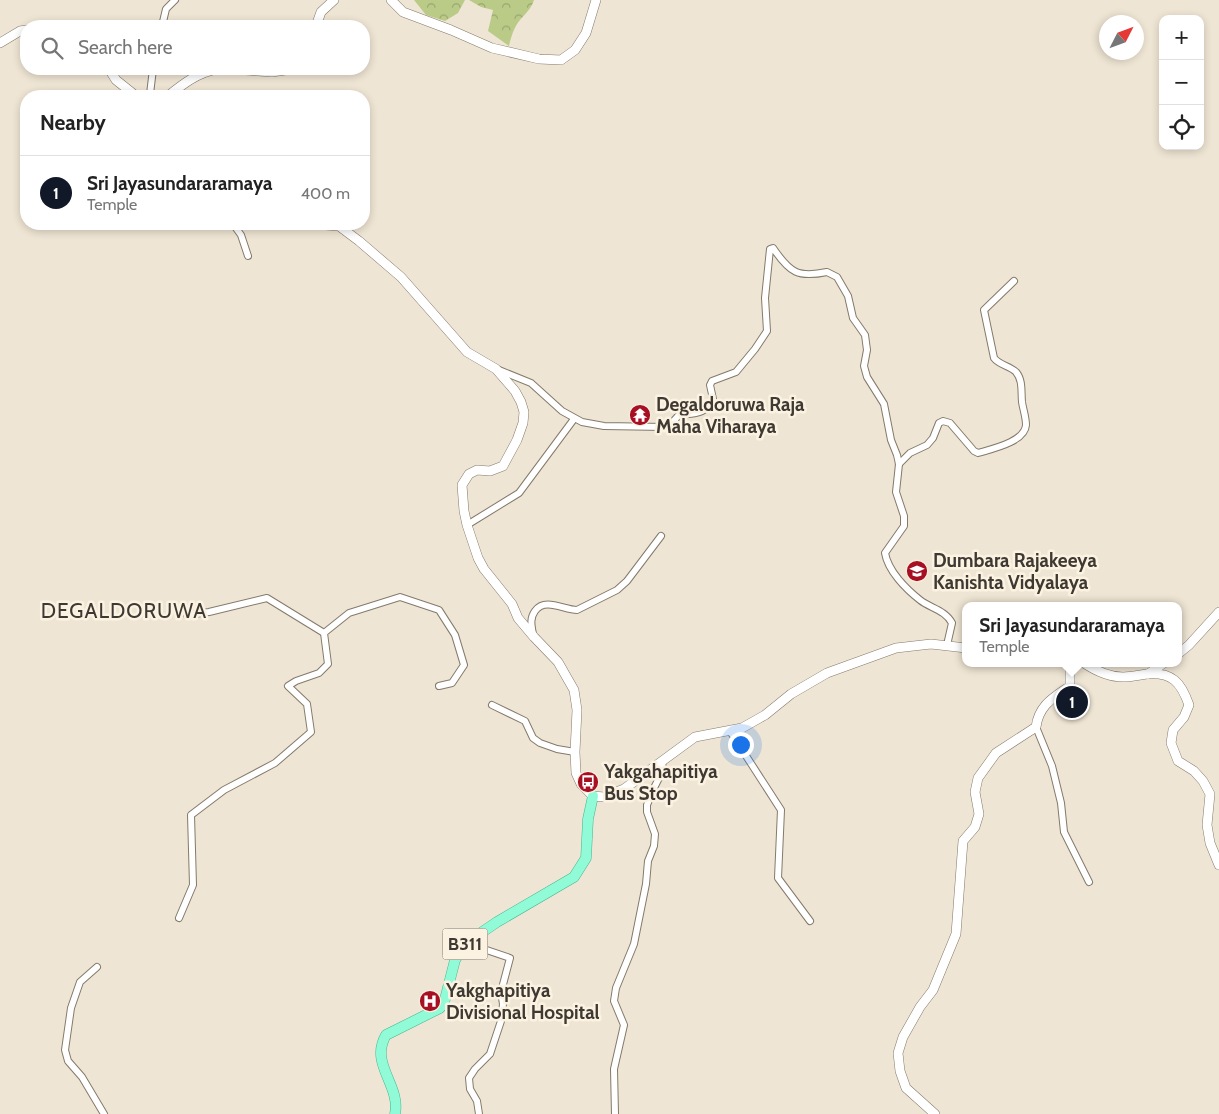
<!DOCTYPE html>
<meta charset="utf-8">
<style>
:root{--surface:#fff;--page:#f6f6f6;--text:#222;--muted:#767676;--line:#e0e0e0;--accent:#111827}
body{margin:0;font-family:Cabin,sans-serif;background:var(--page);color:var(--text)}
.controls{position:absolute;right:15px;top:15px;display:grid;overflow:hidden;border-radius:10px;box-shadow:0 2px 8px #0003}
.controls button{width:45px;height:45px;display:grid;place-items:center;padding:0;border:0;border-bottom:1px solid var(--line);background:var(--surface);color:var(--text);font:25px sans-serif}
.compass{position:absolute;left:1099px;top:15px;width:45px;height:45px;border-radius:50%;background:var(--surface);box-shadow:0 2px 8px #0003;rotate:48deg}
.you{position:absolute;left:740px;top:744px;width:18px;height:18px;margin:-12px;border:4px solid #fff;border-radius:50%;background:#1a73e8;box-shadow:0 0 0 8px #1a73e833}
.badge{display:grid;place-items:center;width:32px;height:32px;border-radius:50%;background:var(--accent);color:#fff;font-size:16px;font-weight:700}
.pin{position:absolute;translate:-50% -50%;border:2px solid #fff;box-shadow:0 1px 5px #0006}
.popup{position:absolute;left:962px;top:602px;width:220px;height:65px;box-sizing:border-box;display:grid;place-content:center;border-radius:10px;background:var(--surface);filter:drop-shadow(0 1px 4px #0005);font-size:16px;white-space:nowrap;color:var(--muted)}
.popup b{font-size:19px;color:var(--text)}
.popup::after{content:'';position:absolute;left:50%;top:100%;margin-left:-10px;border:10px solid transparent;border-top-color:var(--surface)}
.list{margin:0;padding:0;list-style:none}
h2{display:flex;justify-content:space-between;align-items:center;height:65px;margin:0;padding:0 20px;font-size:21px}
h2 small{font-size:16px;font-weight:400;color:var(--muted)}
.list li{display:grid;grid-template-columns:32px 1fr auto;gap:15px;align-items:center;box-sizing:border-box;height:75px;padding:0 20px;border-top:1px solid var(--line)}
.list b{display:block;font-size:19px;white-space:nowrap}
.list p{margin:0;font-size:16px;white-space:nowrap;color:var(--muted)}
.list em{font-size:16px;font-style:normal;color:var(--muted)}
.icon{flex:none;width:28px;height:28px;fill:none;stroke:currentColor;stroke-width:2;stroke-linecap:round;stroke-linejoin:round}
.map{position:relative;flex:none;width:1219px;height:1114px;overflow:hidden}
.search{position:absolute;background:var(--surface);box-shadow:0 2px 8px #0003;left:20px;top:20px;width:350px;height:55px;display:flex;align-items:center;gap:12px;box-sizing:border-box;padding:0 18px;border-radius:20px;color:var(--muted);font-size:19px}
.panel{position:absolute;background:var(--surface);box-shadow:0 2px 8px #0003;left:20px;top:90px;width:350px;height:140px;border-radius:20px}
.map>svg:first-child{display:block}
.forest{fill:url(#forest-crowns)}
.lines{fill:none;stroke-linecap:round;stroke-linejoin:round}
.street-casing{stroke:#837a6b;stroke-width:8}
.secondary-casing{stroke:#837a6b;stroke-width:10}
.primary-casing{stroke:#44b68d;stroke-width:11}
.street{stroke:#fff;stroke-width:6}
.secondary{stroke:#fff;stroke-width:9}
.primary{stroke:#91fbd8;stroke-width:10}
.labels{text-anchor:middle;dominant-baseline:central;stroke-width:5;stroke-linejoin:round;paint-order:stroke}
.shield{fill:#fcf2e1;stroke:#777167;stroke-width:1}
.shield-label{font-size:18px;font-weight:bold;fill:#3e3a33}
.poi-label{font-size:19px;font-weight:bold;fill:#3e3a33;stroke:#fcf2e1;text-anchor:start}
.quarter-label{font-size:21px;letter-spacing:1px;fill:#3e3a33;stroke:#fcf2e1}
</style>
<div class="map">
<svg width="1219" height="1114" viewBox="0 0 1219 1114">
<defs>
<pattern id="forest-crowns" width="20" height="18" patternUnits="userSpaceOnUse" patternTransform="scale(1.25)"><rect width="20" height="18" fill="#bacb88"/><path d="M2 6a3 3 0 1 1 6 0M12 15a3 3 0 1 1 6 0" fill="none" stroke="#99a670"/></pattern>
</defs>
<rect width="100%" height="100%" fill="#efe5d4"/>
<g class="forest">
<polygon points="414,0 465,0 458,13 445,21 426,15"/>
<path d="M 469,0 L 534,0 C 531,9 526,13 520,20 C 514,27 511,37 509,46 L 488,31 L 493,10 L 481,7 Z"/>
</g>
<g class="lines">
<g class="street-casing">
<g id="street">
<polyline points="162,26 166,9 175,0"/>
<polyline points="151,96 150,94 153,69"/>
<polyline points="233,224 241,235 248,256"/>
<path d="M 499,370 L 531,383 L 562,411 L 582,422 L 604,426 L 665,427 L 670,425 L 679,415 C 695,413 705,415 713,399 L 710,385 L 712,381 L 736,372 L 755,349 L 767,331 L 765,298 L 770,249 L 773,248 C 790,273 798,278 827,272 L 837,277 L 848,296 L 853,318 L 865,335 L 867,350 L 864,366 L 867,377 L 884,404 L 891,440 L 897,455 L 899,464 L 896,492 L 904,516 L 904,526 L 885,553 C 888,571 906,589 920,600 C 930,608 945,610 952,623 L 947,645"/>
<path d="M 899,464 L 910,453 L 927,445 L 933,438 L 939,423 L 943,421 L 950,423 L 974,451 L 978,453 C 991,449 1025,442 1026,425 C 1026,417 1023,409 1022,402 C 1021,392 1023,380 1016,372 C 1010,366 999,365 994,358 L 984,310 L 1014,281"/>
<polyline points="467,525 519,493 574,419"/>
<polyline points="187,615 209,612 267,598 324,633"/>
<path d="M 533,634 C 531,624 530,618 535,611 C 545,597 564,610 577,610 L 617,590 L 627,581 L 661,536"/>
<polyline points="492,705 525,721 533,738 540,743 557,749 575,752"/>
<polyline points="1036,727 1052,766 1061,803 1064,832 1089,882"/>
<polyline points="730,731 781,810 778,878 810,921"/>
<polyline points="179,918 193,885 191,815 224,790 275,763 311,732 307,704 288,686 296,681 319,673 328,664 324,633 349,613 400,597 439,610 455,635 464,665 452,683 439,686"/>
<polyline points="466,943 510,958 501,992 503,1004 501,1021 490,1054 475,1069 469,1078 470,1089 477,1101 479,1114"/>
<polyline points="97,967 80,982 71,1008 65,1050 68,1061 82,1077 104,1114"/>
<polyline points="615,1114 614,1069 624,1025 614,1001 616,988 634,944 646,884 648,861 654,846 655,834 647,812 647,805 653,790 663,770 662,761"/>
</g>
</g>
<g class="secondary-casing">
<g id="secondary">
<polyline points="391,0 403,12 451,30 492,48 539,59 561,60 575,50 586,33 596,0"/>
<polyline points="316,26 321,12 334,0"/>
<polyline points="0,43 20,31 26,30"/>
<polyline points="109,69 116,80 136,96"/>
<polyline points="232,69 272,72 292,69"/>
<path d="M 168,96 C 183,84 198,72 218,69"/>
<polyline points="312,224 339,226 359,241 401,277 467,352 496,369 515,391 521,402 524,412 523,423 517,440 503,466 490,471 477,470 469,474 462,485 464,511 467,525 478,558 484,569 512,604 518,618 534,637 558,662 574,690 577,710 575,752 576,773 581,784 593,796 604,797 624,789 695,737 742,728 765,715 791,694 827,673 896,648 931,644 966,648"/>
<polyline points="1178,654 1189,645 1219,612"/>
<path d="M 1084,663 C 1096,671 1108,677 1123,677 C 1131,677 1139,675 1147,674 C 1172,672 1181,682 1189,705 L 1184,717 L 1173,730 L 1171,743 L 1178,761 L 1194,771 L 1203,781 L 1210,794 L 1207,825 L 1210,843 L 1219,865"/>
<polyline points="1148,674 1164,663"/>
<path d="M 935,1114 L 906,1088 L 900,1071 L 898,1053 L 903,1037 L 920,1007 L 933,990 L 956,934 L 963,841 L 975,827 L 979,814 L 975,792 L 978,778 L 996,753 L 1036,727 C 1039,705 1053,698 1070,686 L 1070,663"/>
</g>
</g>
<g class="primary-casing">
<path id="primary" d="M 395,1114 C 401,1085 369,1064 386,1035 L 440,1008 L 444,1003 L 455,960 L 466,943 L 497,922 L 574,877 L 586,858 L 588,819 L 593,796"/>
</g>
<use href="#street" class="street"/>
<use href="#secondary" class="secondary"/>
<use href="#primary" class="primary"/>
</g>
<defs>
<g id="temple-disc" transform="scale(1.125)"><circle r="9.5" fill="#a70f22" stroke="#fcf2e1"/><path d="M0-6L5-2H3V0L6.5 2.5H4V6H1.5V3h-3V6H-4V2.5H-6.5L-3 0V-2H-5Z" fill="#fff"/></g>
<g id="school-disc" transform="scale(1.125)"><circle r="9.5" fill="#a70f22" stroke="#fcf2e1"/><path d="M0-5L7-2L0 1L-7-2ZM-4 1L0 2.5L4 1V4Q0 6-4 4Z" fill="#fff"/></g>
<g id="bus-disc" transform="scale(1.125)"><circle r="9.5" fill="#a70f22" stroke="#fcf2e1"/><path d="M-5-6H5V4H4V6H2V4H-2V6H-4V4H-5ZM-3.5-4V0h7V-4ZM-3.5 1.2v1.5H-2V1.2ZM2 1.2v1.5H3.5V1.2Z" fill="#fff"/></g>
<g id="hospital-disc" transform="scale(1.125)"><circle r="9.5" fill="#a70f22" stroke="#fcf2e1"/><path d="M-5-5h3v3.5h4V-5h3V5h-3V1.5h-4V5h-3Z" fill="#fff"/></g>
</defs>
<g fill-rule="evenodd">
<use href="#temple-disc" x="640" y="415"/>
<use href="#school-disc" x="917" y="571"/>
<use href="#bus-disc" x="588" y="782"/>
<use href="#hospital-disc" x="430" y="1001"/>
</g>
<g class="labels">
<rect class="shield" x="442.5" y="928.5" width="45" height="31" rx="4"/>
<g class="shield-label">
<text x="465" y="944">B311</text>
</g>
<g class="poi-label">
<text x="656" y="404">Degaldoruwa Raja<tspan x="656" dy="22">Maha Viharaya</tspan></text>
<text x="933" y="560">Dumbara Rajakeeya<tspan x="933" dy="22">Kanishta Vidyalaya</tspan></text>
<text x="604" y="771">Yakgahapitiya<tspan x="604" dy="22">Bus Stop</tspan></text>
<text x="446" y="990">Yakghapitiya<tspan x="446" dy="22">Divisional Hospital</tspan></text>
</g>
<g class="quarter-label">
<text x="124" y="610">DEGALDORUWA</text>
</g>
</g>
</svg>
<div class="controls">
<button>+</button>
<button>−</button>
<button><svg class="icon" aria-label="locate" viewBox="0 0 24 24"><circle cx="12" cy="12" r="6"/><path d="M12 2v4M12 18v4M2 12h4M18 12h4"/></svg></button>
</div>
<svg class="compass" viewBox="-18 -18 36 36"><path d="M0-13l5 13h-10z" fill="#e53935"/><path d="M0 13l5-13h-10z" fill="#767676"/></svg>
<div class="you"></div>
<div class="pin badge" style="left:1072px;top:702px">1</div>
<div class="popup"><b>Sri Jayasundararamaya</b>Temple</div>
<div class="search"><svg class="icon" aria-label="search" viewBox="0 0 24 24"><circle cx="10" cy="10" r="6"/><path d="M15 15l6 6"/></svg>Search here</div>
<section class="panel">
<h2>Nearby<small></small></h2>
<ul class="list">
<li><span class="badge">1</span><div><b>Sri Jayasundararamaya</b><p>Temple</p></div><em>400 m</em></li>
</ul>
</section>
</div>
